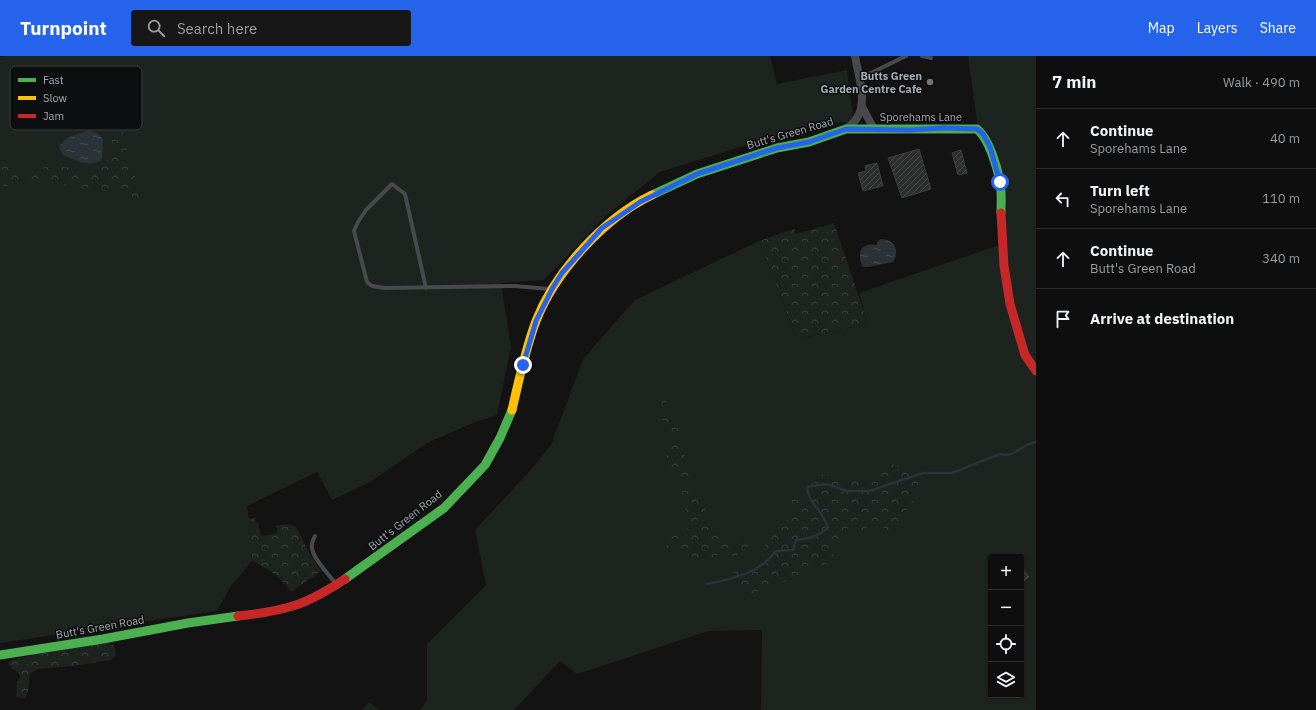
<!DOCTYPE html>
<meta charset="utf-8">
<style>
:root{--surface:#0e0e0e;--page:#171717;--text:#f1f3f6;--muted:#9b9c9e;--line:#2e2e2e;--accent:#2563eb}
body{margin:0;font-family:"IBM Plex Sans",sans-serif;background:var(--page);color:var(--text)}
.controls{position:absolute;right:12px;bottom:12px;display:grid;overflow:hidden;border-radius:4px;box-shadow:0 1px 3px #0004}
.controls button{width:36px;height:36px;display:grid;place-items:center;padding:0;border:0;border-bottom:1px solid var(--line);background:var(--surface);color:var(--text);font:20px sans-serif}
.stop{position:absolute;width:12px;height:12px;margin:-9px;border:3px solid #2563eb;border-radius:50%;background:#fff}
.stop.end{background:#2563eb;border-color:#fff;box-shadow:0 1px 4px #0008}
.list{margin:0;padding:0;list-style:none}
h2{display:flex;justify-content:space-between;align-items:center;height:52px;margin:0;padding:0 16px;font-size:17px}
h2 small{font-size:13px;font-weight:400;color:var(--muted)}
.list li{display:grid;grid-template-columns:26px 1fr auto;gap:12px;align-items:center;box-sizing:border-box;height:60px;padding:0 16px;border-top:1px solid var(--line)}
.list b{display:block;font-size:15px;white-space:nowrap}
.list p{margin:0;font-size:13px;white-space:nowrap;color:var(--muted)}
.list em{font-size:13px;font-style:normal;color:var(--muted)}
.icon{flex:none;width:22px;height:22px;fill:none;stroke:currentColor;stroke-width:2;stroke-linecap:round;stroke-linejoin:round}
.map{position:relative;flex:none;width:1036px;height:654px;overflow:hidden}
header{display:flex;align-items:center;gap:24px;box-sizing:border-box;height:56px;padding:0 20px;background:var(--accent);color:#fff}
header strong{font-size:19px}
nav{display:flex;gap:22px;margin-inline-start:auto;font-size:14px}
.search{width:280px;height:36px;background:var(--page);display:flex;align-items:center;gap:10px;box-sizing:border-box;padding:0 14px;border-radius:4px;color:var(--muted);font-size:15px}
main{display:flex}
aside{flex:1;background:var(--surface)}
.map>svg:first-child{display:block}
.green{fill:#1d231e;fill-rule:evenodd}
.forest{fill:url(#forest-crowns)}
.water{fill:url(#water-ripples)}
.lines{fill:none;stroke-linecap:round;stroke-linejoin:round}
.stream{stroke:#2b3238;stroke-width:2.5}
.building{fill:url(#building-hatch);stroke:#3c3d3f}
.lane{stroke:#48494c;stroke-width:4}
.street{stroke:#48494c;stroke-width:8}
.fast{stroke:#4caf50;stroke-width:9}
.slow{stroke:#ffc107;stroke-width:9}
.jam{stroke:#c62828;stroke-width:9}
.route{stroke:#2563eb;stroke-width:5}
.poi-dot{fill:#72757b;stroke:#0d0e0f;stroke-width:1.5}
.labels{text-anchor:middle;dominant-baseline:central;stroke-width:3;stroke-linejoin:round;paint-order:stroke}
.poi-label{font-size:11px;font-weight:bold;fill:#a5aab3;stroke:#0d0e0f;text-anchor:end}
.street-label{font-size:11px;fill:#a5aab3;stroke:#0d0e0f}
.key{fill:#0d0e0f;stroke:#3b3d40;stroke-width:1}
.key-label{font-size:11px;fill:#a5aab3}
</style>
<header>
<strong>Turnpoint</strong>
<div class="search"><svg class="icon" aria-label="search" viewBox="0 0 24 24"><circle cx="10" cy="10" r="6"/><path d="M15 15l6 6"/></svg>Search here</div>
<nav><a>Map</a><a>Layers</a><a>Share</a></nav>
</header>
<main>
<div class="map">
<svg width="1036" height="654" viewBox="0 0 1036 654">
<defs>
<pattern id="forest-crowns" width="20" height="18" patternUnits="userSpaceOnUse"><rect width="20" height="18" fill="#1d231e"/><path d="M2 6a3 3 0 1 1 6 0M12 15a3 3 0 1 1 6 0" fill="none" stroke="#3b403c"/></pattern>
<pattern id="water-ripples" width="26" height="14" patternUnits="userSpaceOnUse"><rect width="26" height="14" fill="#2b3238"/><path d="M2 4q2-2 4 0t4 0M15 11q2-2 4 0t4 0" fill="none" stroke="#474d52"/></pattern>
<pattern id="building-hatch" width="6" height="6" patternUnits="userSpaceOnUse"><rect width="6" height="6" fill="#2d2e2e"/><path d="M-1 1l2-2M0 6l6-6M5 7l2-2" fill="none" stroke="#484a4a"/></pattern>
</defs>
<rect width="100%" height="100%" fill="#131313"/>
<g class="green">
<polygon points="6,0 770,0 777,28 847,14 854,66 828,67 795,74 660,116 609,157 544,224 501,227 511,291 497,359 473,367 427,387 370,426 332,444 317,416 247,450 250,469 252,505 231,530 217,555 0,587 0,1"/>
<path d="M 968,0 L 1036,0 L 1036,654 L 761,654 L 762,574 L 709,575 L 577,618 L 560,605 L 514,654 L 420,654 L 427,644 L 427,588 L 486,529 L 475,474 L 528,417 L 551,389 L 583,303 L 635,244 L 759,185 L 797,283 L 868,268 L 859,237 L 1005,187 L 1006,130 L 990,86 L 978,73 ZM 991,501 L 1021,501 L 1021,639 L 991,639 Z"/>
<polygon points="369,646 379,654 362,654"/>
</g>
<g class="forest">
<path d="M 78,14 L 104,19 L 109,27 L 108,37 L 103,45 C 105,53 111,55 118,58 L 124,77 L 129,106 L 132,115 L 139,127 L 139,139 L 135,145 L 130,137 L 117,136 L 103,137 L 79,131 L 55,128 L 22,126 L 9,130 L 0,130 L 0,105 C 16,113 27,119 46,116 L 42,112 L 49,110 L 72,112 L 88,116 L 102,110 L 109,106 L 112,88 L 112,77 L 104,66 L 91,64 L 87,56 L 86,38 L 72,18 Z"/>
<polygon points="834,167 868,268 797,283 759,185 794,173 796,178"/>
<path d="M 658,342 L 665,342 L 669,353 L 677,368 L 681,382 L 684,399 L 694,438 C 706,450 709,460 711,477 C 722,484 734,483 747,482 L 749,490 L 736,500 L 721,498 L 708,502 L 685,500 L 669,495 L 667,493 L 665,483 L 686,476 L 689,470 L 679,427 L 669,409 L 666,397 L 669,386 L 668,374 L 659,356 Z"/>
<polygon points="881,407 896,409 906,413 919,412 922,424 912,443 913,449 907,454 908,467 889,476 882,470 875,467 863,474 848,472 832,501 825,509 809,512 796,524 773,527 747,540 733,516 753,510 765,494 766,477 779,471 792,459 792,440 796,432 810,448 810,430 823,418 839,420 840,429 847,429 855,420 866,422 878,420"/>
<path d="M 255,462 L 256,467 L 258,466 L 261,480 L 278,477 L 276,470 L 290,468 L 296,471 L 311,500 L 321,515 L 291,536 C 281,521 268,513 252,505 L 249,463 Z"/>
<polygon points="99,586 111,588 115,591 116,600 110,604 73,610 38,613 30,617 28,635 25,643 16,641 17,627 20,620 16,615 11,612 8,607 13,604 31,599"/>
</g>
<g class="water">
<path d="M 91,74 L 98,78 L 103,82 L 102,103 C 89,113 76,104 63,99 L 59,92 C 64,80 80,77 91,74 Z"/>
<path d="M 881,183 C 895,184 900,194 893,206 L 868,211 L 863,211 C 859,204 857,192 868,189 C 871,188 874,189 877,189 L 877,186 Z"/>
</g>
<g class="lines">
<path class="stream" d="M 707,528 C 726,524 747,520 763,508 C 768,505 772,499 776,495 L 793,494 L 796,484 C 809,483 819,480 828,472 C 825,457 808,447 807,431 L 826,428 L 847,435 L 869,435 L 923,417 L 952,417 L 1000,398 C 1015,402 1020,389 1036,386"/>
</g>
<g class="building">
<polygon points="919,93 931,133 902,142 888,102"/>
<polygon points="961,94 967,117 958,119 952,97"/>
<polygon points="877,107 883,130 863,135 858,117 866,115 865,110"/>
<polygon points="1021,510 1029,521 1021,527"/>
</g>
<g class="lines">
<g class="lane">
<polyline points="922,0 931,2"/>
<polyline points="859,21 871,17 906,0"/>
<polyline points="426,232 405,138 392,128 366,154 358,166 354,175 367,226 372,230 384,232 515,230 549,233"/>
<path d="M 315,480 C 313,484 311,487 312,492 C 313,503 330,520 337,529"/>
</g>
<g class="street">
<polyline points="862,51 874,73"/>
<path d="M 846,73 C 850,70 855,66 857,62 C 868,44 858,19 855,0"/>
</g>
<g class="fast">
<path d="M 652,139 L 697,118 L 777,92 L 809,86 L 846,73 L 977,73 C 989,83 997,110 1000,126 C 1002,136 1001,147 1001,157"/>
<polyline points="345,523 444,452 485,409 500,382 512,354"/>
<polyline points="0,599 103,583 188,567 238,560"/>
</g>
<path class="slow" d="M 512,354 C 519,324 525,294 536,265 C 555,216 604,162 652,139"/>
<g class="jam">
<polyline points="1001,157 1004,210 1010,248 1025,299 1036,315"/>
<path d="M 238,560 C 257,558 278,555 296,549 C 311,544 332,532 345,523"/>
</g>
</g>
<g class="lines">
<polyline class="route" points="523,309 536,265 552,233 562,217 602,172 640,146 697,118 777,92 809,86 846,73 909,74 944,72 977,73 983,78 990,91 1000,126"/>
</g>
<circle class="poi-dot" cx="930" cy="26" r="4"/>
<g class="labels">
<g class="poi-label">
<text x="922" y="20">Butts Green<tspan x="922" dy="13">Garden Centre Cafe</tspan></text>
</g>
<g class="street-label">
<text x="921" y="61">Sporehams Lane</text>
<text transform="translate(790 77) rotate(-16)">Butt's Green Road</text>
<text transform="translate(405 464) rotate(-38)">Butt's Green Road</text>
<text transform="translate(100 571) rotate(-10)">Butt's Green Road</text>
</g>
</g>
<rect x="10" y="10" width="132" height="64" rx="6" class="key"/>
<rect x="18" y="22" width="18" height="4" fill="#4caf50"/>
<rect x="18" y="40" width="18" height="4" fill="#ffc107"/>
<rect x="18" y="58" width="18" height="4" fill="#c62828"/>
<g class="key-label">
<text x="43" y="28">Fast</text>
<text x="43" y="46">Slow</text>
<text x="43" y="64">Jam</text>
</g>
</svg>
<div class="controls">
<button>+</button>
<button>−</button>
<button><svg class="icon" aria-label="locate" viewBox="0 0 24 24"><circle cx="12" cy="12" r="6"/><path d="M12 2v4M12 18v4M2 12h4M18 12h4"/></svg></button>
<button><svg class="icon" aria-label="layers" viewBox="0 0 24 24"><path d="M12 4l9 5-9 5-9-5zM3 14l9 5 9-5"/></svg></button>
</div>
<div class="stop" style="left:1000px;top:126px"></div>
<div class="stop end" style="left:523px;top:309px"></div>
</div>
<aside>
<h2>7 min<small>Walk · 490 m</small></h2>
<ul class="list">
<li><svg class="icon" aria-label="ahead" viewBox="0 0 24 24"><path d="M12 20V5M6 11l6-6 6 6"/></svg><div><b>Continue</b><p>Sporehams Lane</p></div><em>40 m</em></li>
<li><svg class="icon" aria-label="left" viewBox="0 0 24 24"><path d="M17 20v-9H6M10 6l-5 5 5 5"/></svg><div><b>Turn left</b><p>Sporehams Lane</p></div><em>110 m</em></li>
<li><svg class="icon" aria-label="ahead" viewBox="0 0 24 24"><path d="M12 20V5M6 11l6-6 6 6"/></svg><div><b>Continue</b><p>Butt's Green Road</p></div><em>340 m</em></li>
<li><svg class="icon" aria-label="arrive" viewBox="0 0 24 24"><path d="M6 21V4h12l-3 4 3 4H6"/></svg><div><b>Arrive at destination</b></div></li>
</ul>
</aside>
</main>
